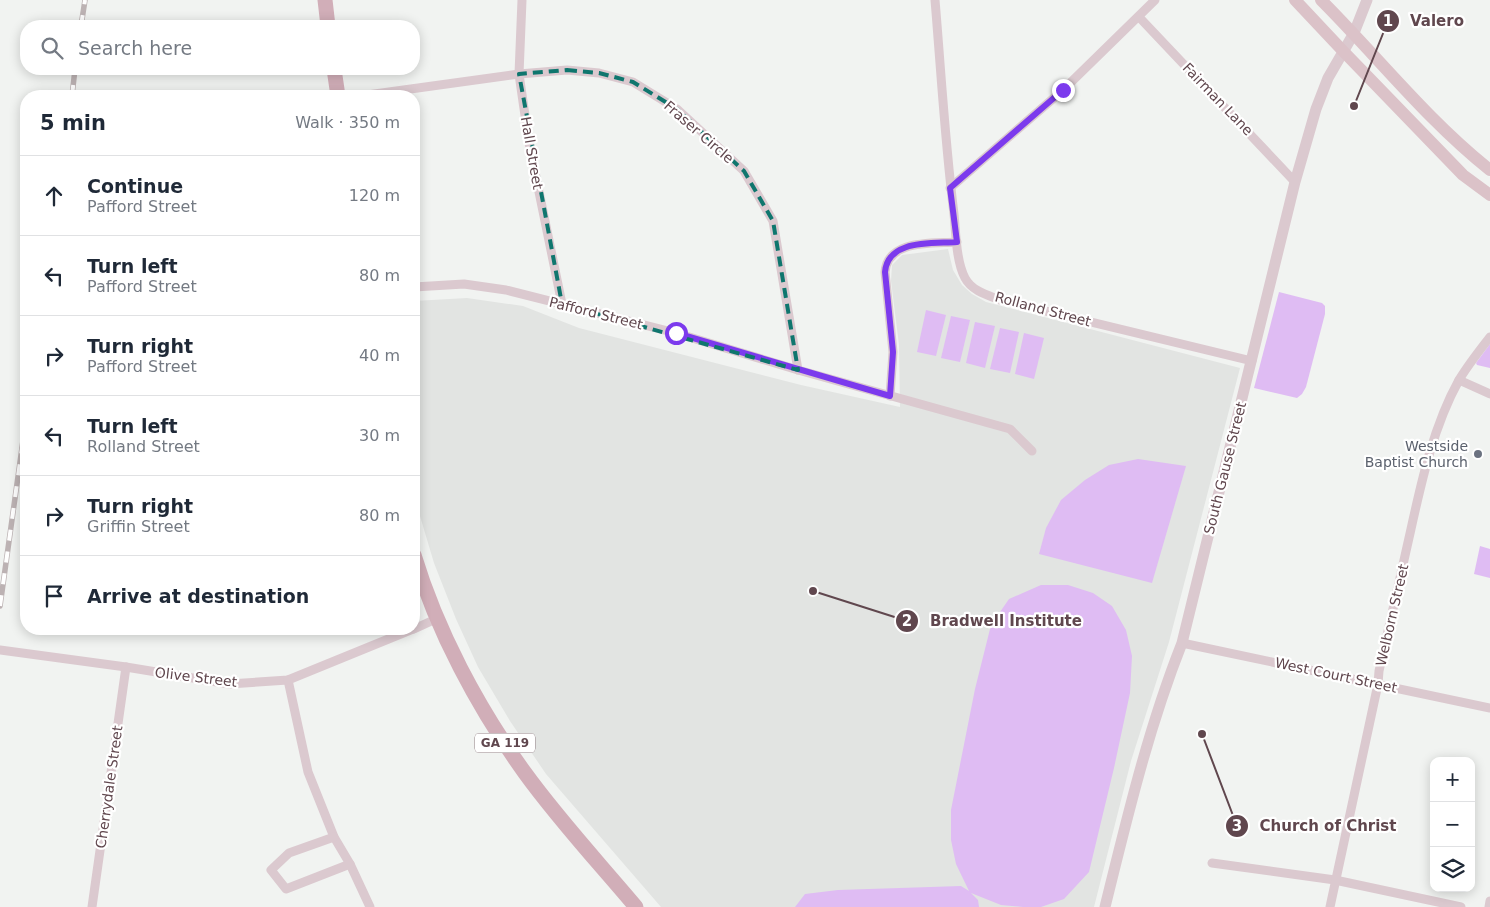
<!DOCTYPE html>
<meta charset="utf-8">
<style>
:root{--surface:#fff;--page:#f6f6f7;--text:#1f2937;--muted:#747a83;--line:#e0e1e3}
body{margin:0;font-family:"DejaVu Sans",sans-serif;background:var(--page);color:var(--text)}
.controls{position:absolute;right:15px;bottom:15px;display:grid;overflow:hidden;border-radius:10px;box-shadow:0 2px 12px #0003}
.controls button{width:45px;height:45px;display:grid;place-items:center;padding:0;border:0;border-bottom:1px solid var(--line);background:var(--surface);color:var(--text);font:25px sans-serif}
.stop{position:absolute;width:15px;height:15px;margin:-11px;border:4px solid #7c3aed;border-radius:50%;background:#fff}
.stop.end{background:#7c3aed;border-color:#fff;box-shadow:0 1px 5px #0008}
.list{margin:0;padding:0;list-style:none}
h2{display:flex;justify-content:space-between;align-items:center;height:65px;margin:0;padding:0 20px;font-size:21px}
h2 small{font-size:16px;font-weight:400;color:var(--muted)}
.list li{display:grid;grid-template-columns:32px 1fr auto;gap:15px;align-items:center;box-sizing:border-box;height:80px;padding:0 20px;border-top:1px solid var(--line)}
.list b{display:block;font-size:19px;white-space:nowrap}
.list p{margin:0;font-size:16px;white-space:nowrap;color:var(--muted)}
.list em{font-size:16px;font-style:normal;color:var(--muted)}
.icon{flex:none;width:28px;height:28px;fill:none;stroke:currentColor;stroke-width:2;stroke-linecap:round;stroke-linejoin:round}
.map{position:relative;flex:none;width:1490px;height:907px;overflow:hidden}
.search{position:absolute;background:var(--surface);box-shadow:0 2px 12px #0003;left:20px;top:20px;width:400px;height:55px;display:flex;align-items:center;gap:12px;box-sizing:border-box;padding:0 18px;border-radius:20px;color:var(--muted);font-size:19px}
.panel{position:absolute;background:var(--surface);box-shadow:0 2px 12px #0003;left:20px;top:90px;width:400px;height:545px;border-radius:20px}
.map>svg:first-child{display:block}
.education{fill:#e2e4e2}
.green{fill:#dfbcf3}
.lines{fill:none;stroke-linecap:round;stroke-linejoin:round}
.minor{stroke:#dbc9cf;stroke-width:9}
.tertiary{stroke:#dbc9cf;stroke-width:11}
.secondary{stroke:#dbc2c8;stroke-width:12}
.primary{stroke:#d1aeb8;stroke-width:15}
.rail-casing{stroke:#bcb2b3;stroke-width:5.5}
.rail{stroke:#fff;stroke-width:4;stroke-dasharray:11;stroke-linecap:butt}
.route{stroke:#7c3aed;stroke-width:6}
.marked{fill:none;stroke:#0f766e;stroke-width:4;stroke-dasharray:10 6;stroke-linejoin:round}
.worship-dot{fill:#6b7280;stroke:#fff;stroke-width:2}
.labels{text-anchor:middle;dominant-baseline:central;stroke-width:4.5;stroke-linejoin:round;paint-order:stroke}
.shield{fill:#fff;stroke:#907e83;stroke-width:1}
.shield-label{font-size:12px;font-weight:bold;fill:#60474e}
.street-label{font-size:14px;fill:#60474e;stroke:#fff}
.worship-label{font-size:14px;fill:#5b616d;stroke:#fff;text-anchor:end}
.leader{fill:none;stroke:#60474e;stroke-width:2}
.callout-dot{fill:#60474e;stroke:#fff;stroke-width:2}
.mark-label{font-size:15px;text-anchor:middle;font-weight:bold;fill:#fff}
.callout-label{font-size:15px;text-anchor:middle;font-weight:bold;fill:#60474e;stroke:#fff;stroke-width:4.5;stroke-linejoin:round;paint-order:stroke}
</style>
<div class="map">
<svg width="1490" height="907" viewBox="0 0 1490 907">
<rect width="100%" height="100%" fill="#f1f3f1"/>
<polygon class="education" points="948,249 953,270 962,285 972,294 986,302 1240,368 1169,642 1131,761 1094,907 661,907 546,774 510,721 478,667 456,619 434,563 414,496 414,301 467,298 523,306 579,328 801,385 900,407 899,345 891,281 892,265 902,255"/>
<g class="green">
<polygon points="1279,292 1322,303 1325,306 1325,314 1306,387 1302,394 1297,398 1254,388"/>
<polygon points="926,310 946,315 936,356 917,352"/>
<polygon points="951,316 970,320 960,362 941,358"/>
<polygon points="975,322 995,326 985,368 966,363"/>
<polygon points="1000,328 1019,332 1010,373 990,369"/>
<polygon points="1024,333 1044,338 1034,379 1015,374"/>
<polygon points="1490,344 1490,368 1477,365 1476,363"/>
<polygon points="1138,459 1186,466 1152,583 1039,554 1046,528 1061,500 1085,480 1109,465"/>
<polygon points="1480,546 1490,549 1490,578 1474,574"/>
<polygon points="1041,585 1068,585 1093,593 1112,606 1126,630 1132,656 1130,693 1114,768 1089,872 1064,899 1041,907 1023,907 1001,905 971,893 978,900 979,907 795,907 805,894 838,890 961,886 969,891 956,864 951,840 951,810 975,689 991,625 1009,599"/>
</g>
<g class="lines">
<g class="minor">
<polyline points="522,0 519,74 529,143 562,304"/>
<path d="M 935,0 C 941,71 945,143 954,214 C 956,233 956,261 965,278 C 972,291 987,295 1000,300 L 1252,361"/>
<polyline points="1139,17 1295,182"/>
<polyline points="360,96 519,74 567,70 599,73 633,82 677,109 744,171 773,221 798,370"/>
<polyline points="950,188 1063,90 1155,0"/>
<polyline points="414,287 464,284 506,290 676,333 798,370 1010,429 1032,451"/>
<polyline points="1459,380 1490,394"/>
<path d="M 890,396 L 893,352 L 885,272 C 888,239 932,244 957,242"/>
<polyline points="414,629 438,618"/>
<polyline points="1182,643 1490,708"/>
<polyline points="0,650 126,667 229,684 288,680 413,629"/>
<polyline points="288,680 308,772 334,837 350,864 370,907"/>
<polyline points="334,837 289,853 271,870 286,889 350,864"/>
<polyline points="1212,863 1335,880 1461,907"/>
<polyline points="92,907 126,667"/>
<path d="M 1330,907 L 1378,684 L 1379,671 C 1390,624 1400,576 1411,529 C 1422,479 1434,425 1459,380 C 1468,365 1479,351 1490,337"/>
<polyline points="1489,907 1490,901"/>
</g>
<path class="tertiary" d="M 1105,907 C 1127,818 1148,729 1182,643 L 1295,182 L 1316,109 L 1328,78 L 1354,33 L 1367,0"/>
<g class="secondary">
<polyline points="1295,0 1343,51 1463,175 1490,195"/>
<path d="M 1321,0 C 1377,56 1427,120 1490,170"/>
</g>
<g class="primary">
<polyline points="325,0 328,26"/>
<polyline points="334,69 338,96"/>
<path d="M 414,555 C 437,631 478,708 525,773 C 559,820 599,863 636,907"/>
</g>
<g class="rail-casing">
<g id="rail">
<polyline points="81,26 85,0"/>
<polyline points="72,96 75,69"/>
<polyline points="0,606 26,419"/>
</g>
</g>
<use href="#rail" class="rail"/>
</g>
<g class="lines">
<path class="route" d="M 676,333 L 890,396 L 893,352 L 885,272 C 888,239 932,244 957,242 L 950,188 L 1063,90"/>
</g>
<path class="marked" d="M 567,70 L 599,73 L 633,82 L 677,109 L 744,171 L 773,221 L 798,370 L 562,304 L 519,74 Z"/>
<circle class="worship-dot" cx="1478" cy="454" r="5"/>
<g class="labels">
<rect class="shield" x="475" y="733.5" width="60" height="19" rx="4"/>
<g class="shield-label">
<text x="505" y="743">GA 119</text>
</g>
<g class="street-label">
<text transform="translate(1218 99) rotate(46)">Fairman Lane</text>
<text transform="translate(699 132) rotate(41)">Fraser Circle</text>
<text transform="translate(532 153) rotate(80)">Hall Street</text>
<text transform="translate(1043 309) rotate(15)">Rolland Street</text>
<text transform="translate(596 313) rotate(14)">Pafford Street</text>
<text transform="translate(1225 468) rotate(-76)">South Gause Street</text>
<text transform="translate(1392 615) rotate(-77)">Welborn Street</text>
<text transform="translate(1336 675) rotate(12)">West Court Street</text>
<text transform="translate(196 677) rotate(7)">Olive Street</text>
<text transform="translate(109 787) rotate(-82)">Cherrydale Street</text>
</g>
<g class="worship-label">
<text x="1468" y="446">Westside<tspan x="1468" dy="16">Baptist Church</tspan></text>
</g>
</g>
<path class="leader" d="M1354 106L1388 21M813 591L907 621M1202 734L1237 826"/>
<g class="callout-dot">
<circle cx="1354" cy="106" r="5"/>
<circle cx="813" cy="591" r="5"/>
<circle cx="1202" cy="734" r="5"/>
<circle cx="1388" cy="21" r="12"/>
<circle cx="907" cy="621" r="12"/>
<circle cx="1237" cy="826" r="12"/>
</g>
<g class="mark-label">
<text x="1388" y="26">1</text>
<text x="907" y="626">2</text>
<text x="1237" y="831">3</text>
</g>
<g class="callout-label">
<text x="1437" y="26">Valero</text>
<text x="1006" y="626">Bradwell Institute</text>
<text x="1328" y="831">Church of Christ</text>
</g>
</svg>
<div class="controls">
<button>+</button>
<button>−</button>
<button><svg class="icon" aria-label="layers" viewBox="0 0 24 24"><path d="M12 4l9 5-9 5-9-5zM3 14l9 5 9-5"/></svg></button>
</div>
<div class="stop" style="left:676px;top:333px"></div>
<div class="stop end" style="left:1063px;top:90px"></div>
<div class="search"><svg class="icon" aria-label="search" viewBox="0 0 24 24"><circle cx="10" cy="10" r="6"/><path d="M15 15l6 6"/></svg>Search here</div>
<section class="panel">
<h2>5 min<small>Walk · 350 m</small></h2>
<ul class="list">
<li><svg class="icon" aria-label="ahead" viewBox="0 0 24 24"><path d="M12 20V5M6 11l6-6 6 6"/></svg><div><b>Continue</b><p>Pafford Street</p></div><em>120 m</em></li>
<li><svg class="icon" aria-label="left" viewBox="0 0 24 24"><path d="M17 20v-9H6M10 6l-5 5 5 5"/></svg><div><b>Turn left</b><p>Pafford Street</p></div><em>80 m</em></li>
<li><svg class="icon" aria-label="right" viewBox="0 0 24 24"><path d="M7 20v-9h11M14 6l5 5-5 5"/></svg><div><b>Turn right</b><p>Pafford Street</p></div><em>40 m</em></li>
<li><svg class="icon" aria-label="left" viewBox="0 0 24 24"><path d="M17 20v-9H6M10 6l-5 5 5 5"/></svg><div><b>Turn left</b><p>Rolland Street</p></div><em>30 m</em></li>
<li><svg class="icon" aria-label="right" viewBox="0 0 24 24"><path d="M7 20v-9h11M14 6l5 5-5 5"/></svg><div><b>Turn right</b><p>Griffin Street</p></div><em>80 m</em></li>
<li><svg class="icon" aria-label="arrive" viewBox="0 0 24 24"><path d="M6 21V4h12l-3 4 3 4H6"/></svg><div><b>Arrive at destination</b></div></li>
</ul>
</section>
</div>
